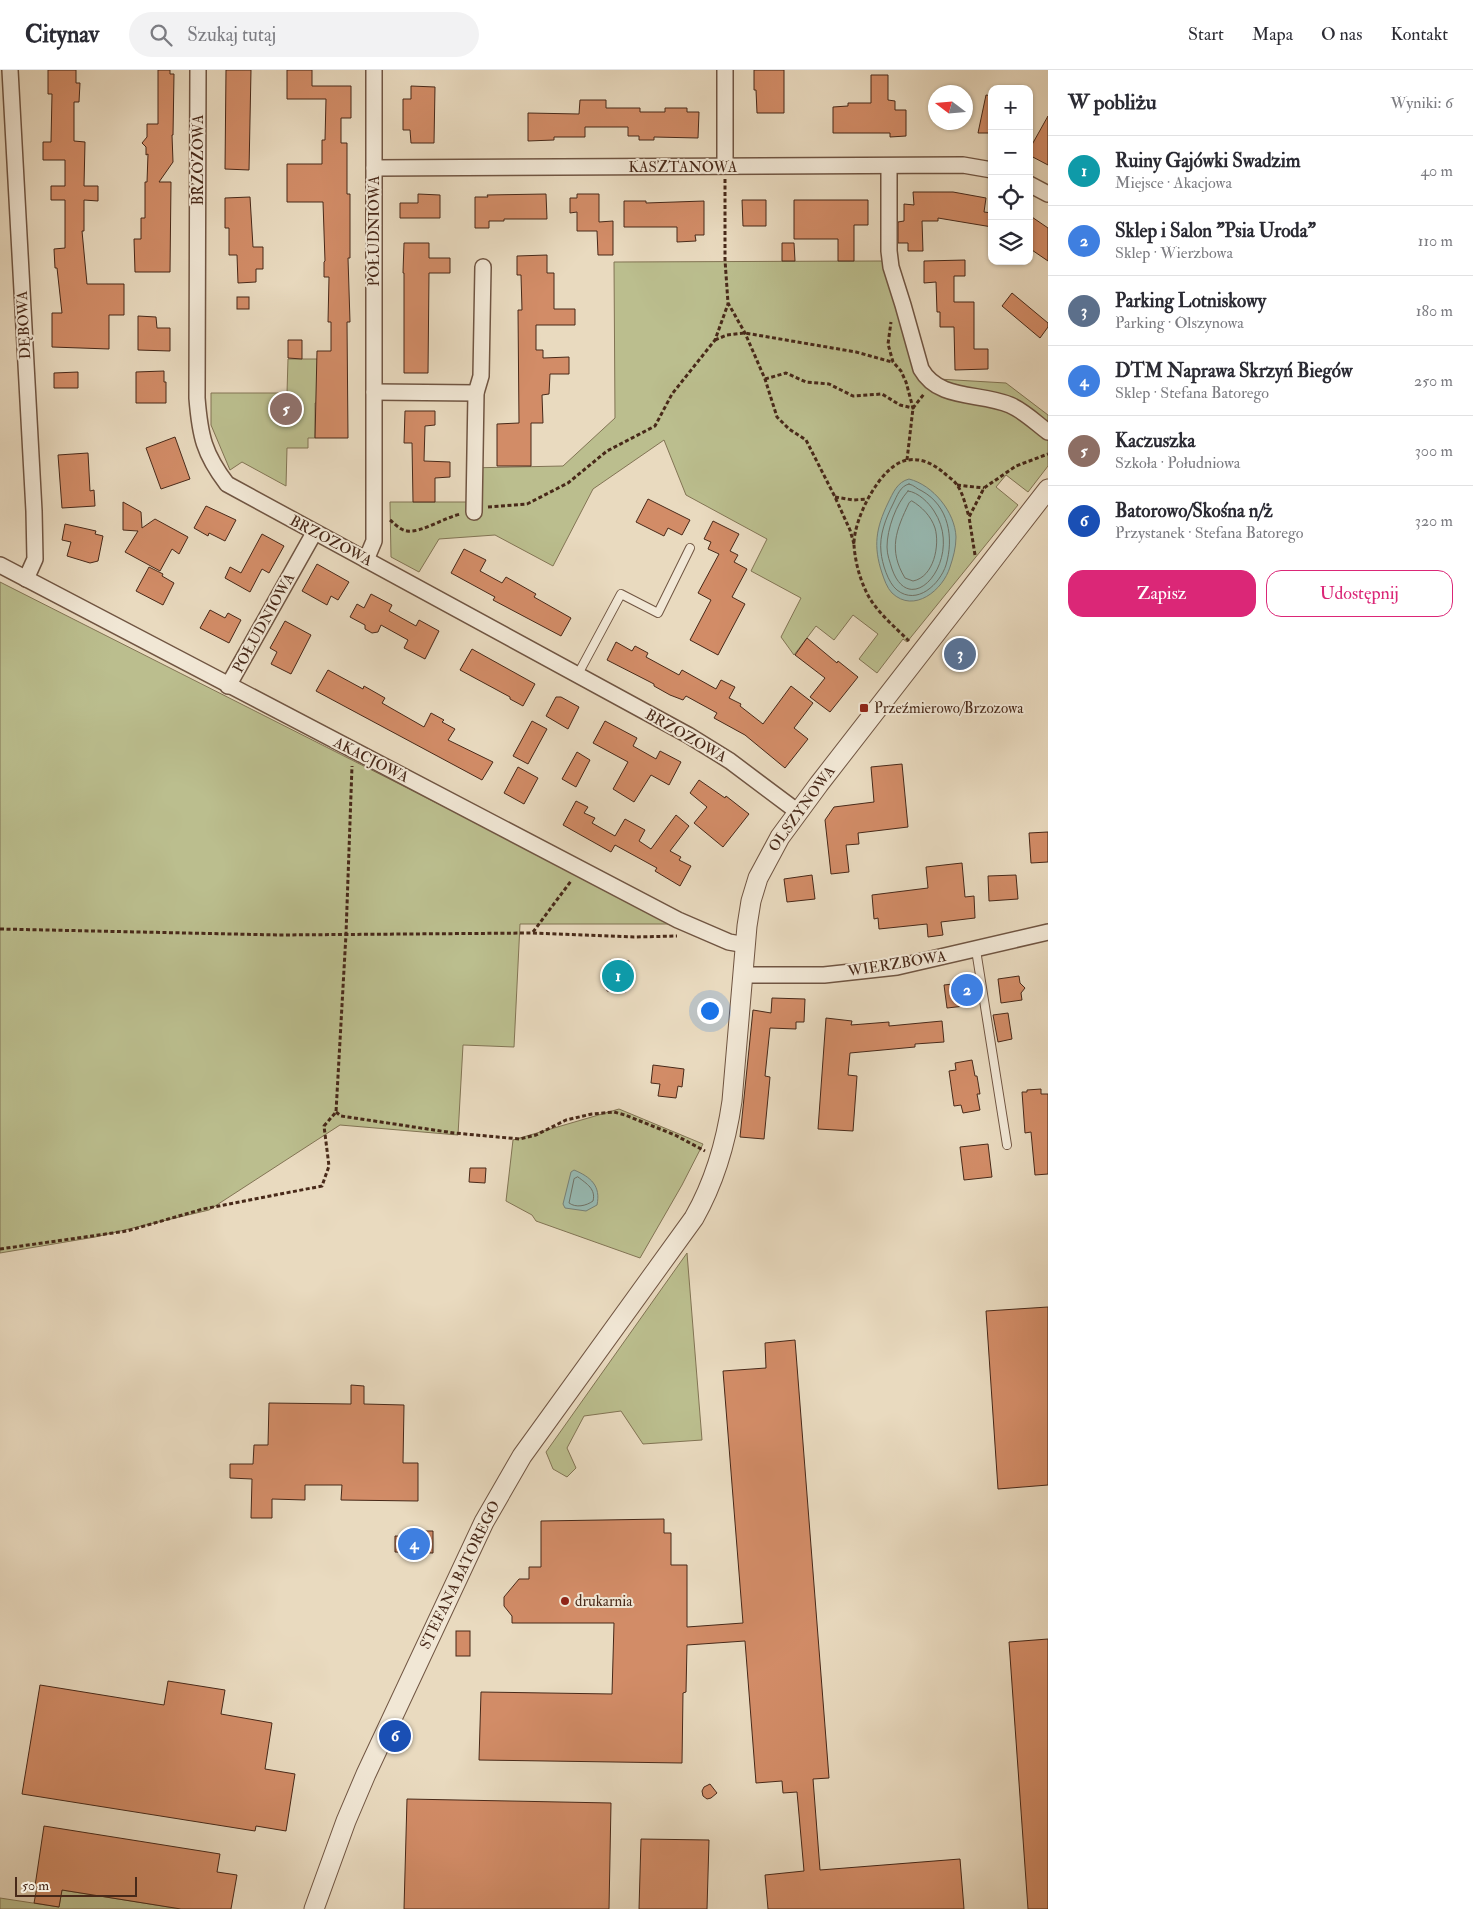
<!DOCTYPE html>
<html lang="pl">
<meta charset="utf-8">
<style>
:root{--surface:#fff;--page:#f2f2f3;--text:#2b2b33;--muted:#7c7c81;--line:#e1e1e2;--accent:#db2777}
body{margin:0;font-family:"IM FELL Double Pica",serif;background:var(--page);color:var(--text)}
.controls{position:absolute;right:15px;top:15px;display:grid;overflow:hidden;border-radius:10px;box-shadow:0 1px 4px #0004}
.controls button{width:45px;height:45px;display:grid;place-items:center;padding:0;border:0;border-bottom:1px solid var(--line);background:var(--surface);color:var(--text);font:25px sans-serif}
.compass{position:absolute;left:928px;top:15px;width:45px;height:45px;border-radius:50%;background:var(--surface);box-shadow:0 1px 4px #0004;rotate:286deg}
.scale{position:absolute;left:15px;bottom:12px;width:122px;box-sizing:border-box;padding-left:5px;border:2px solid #482919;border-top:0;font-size:14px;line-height:18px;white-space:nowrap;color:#482919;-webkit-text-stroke:4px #f1e7d5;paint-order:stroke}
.you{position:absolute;left:709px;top:940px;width:18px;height:18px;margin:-12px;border:4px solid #fff;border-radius:50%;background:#1a73e8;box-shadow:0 0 0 8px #1a73e833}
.badge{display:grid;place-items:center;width:32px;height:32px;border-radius:50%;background:var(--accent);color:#fff;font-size:16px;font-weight:700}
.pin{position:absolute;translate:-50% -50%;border:2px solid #fff;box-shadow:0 1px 5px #0006}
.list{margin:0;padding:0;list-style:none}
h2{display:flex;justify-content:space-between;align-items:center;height:65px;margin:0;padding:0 20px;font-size:21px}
h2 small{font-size:16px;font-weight:400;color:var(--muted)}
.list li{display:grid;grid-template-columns:32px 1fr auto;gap:15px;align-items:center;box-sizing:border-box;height:70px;padding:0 20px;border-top:1px solid var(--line)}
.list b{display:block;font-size:19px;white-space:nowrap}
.list p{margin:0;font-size:16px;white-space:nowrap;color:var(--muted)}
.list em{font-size:16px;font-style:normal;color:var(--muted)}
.actions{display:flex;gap:10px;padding:15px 20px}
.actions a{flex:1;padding:11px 0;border:1px solid var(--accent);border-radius:15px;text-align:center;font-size:18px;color:var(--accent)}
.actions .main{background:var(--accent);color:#fff}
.icon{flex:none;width:28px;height:28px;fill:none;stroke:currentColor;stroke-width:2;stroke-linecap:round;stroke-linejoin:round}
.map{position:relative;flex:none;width:1048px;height:1839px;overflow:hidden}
header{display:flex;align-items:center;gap:30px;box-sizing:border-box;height:70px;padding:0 25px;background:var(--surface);border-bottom:1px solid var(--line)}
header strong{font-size:24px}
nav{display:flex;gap:28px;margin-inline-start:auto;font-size:18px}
.search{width:350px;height:45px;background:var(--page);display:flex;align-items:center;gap:12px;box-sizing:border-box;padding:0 18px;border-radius:28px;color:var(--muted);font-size:19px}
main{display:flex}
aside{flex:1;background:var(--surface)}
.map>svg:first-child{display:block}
.green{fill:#bbbe8e;stroke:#827454}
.water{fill:#97bab3;stroke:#778075}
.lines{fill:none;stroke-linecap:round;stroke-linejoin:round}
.shore{stroke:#707266;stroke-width:1}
.building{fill:#d28c67;stroke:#482919}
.service-casing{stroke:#705542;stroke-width:10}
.minor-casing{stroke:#705542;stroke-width:18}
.tertiary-casing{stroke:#705542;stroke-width:21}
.path{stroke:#482919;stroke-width:3;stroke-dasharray:4 2.5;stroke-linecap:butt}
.service{stroke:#f1e7d5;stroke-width:8}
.minor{stroke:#f1e7d5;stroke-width:15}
.tertiary{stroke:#f1e7d5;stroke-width:19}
.poi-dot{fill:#8f2418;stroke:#f1e7d5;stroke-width:2}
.labels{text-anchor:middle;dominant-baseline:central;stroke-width:4;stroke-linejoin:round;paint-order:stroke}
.street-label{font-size:15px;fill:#482919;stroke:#f1e7d5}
.poi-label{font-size:15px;fill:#482919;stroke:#f1e7d5;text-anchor:start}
</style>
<header>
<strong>Citynav</strong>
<div class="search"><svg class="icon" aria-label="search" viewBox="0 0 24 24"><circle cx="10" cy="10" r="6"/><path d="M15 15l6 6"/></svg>Szukaj tutaj</div>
<nav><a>Start</a><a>Mapa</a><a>O nas</a><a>Kontakt</a></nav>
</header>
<main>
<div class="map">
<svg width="1048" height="1839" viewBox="0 0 1048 1839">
<rect width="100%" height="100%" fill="#e9dabf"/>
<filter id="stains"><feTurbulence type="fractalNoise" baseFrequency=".004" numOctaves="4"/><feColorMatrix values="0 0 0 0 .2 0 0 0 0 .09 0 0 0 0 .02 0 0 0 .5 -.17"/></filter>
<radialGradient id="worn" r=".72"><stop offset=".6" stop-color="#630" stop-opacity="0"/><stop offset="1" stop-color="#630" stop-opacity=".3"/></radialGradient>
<g class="green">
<polygon points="882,191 921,308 1006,313 1048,345 1048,396 1028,422 1006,405 996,417 1018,435 907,572 903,569 877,603 859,589 878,564 853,545 834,570 816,556 794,585 781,567 801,528 751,501 767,469 686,425 664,370 593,419 553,496 495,465 439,469 419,502 391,487 390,432 467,432 467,398 563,396 615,348 614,192"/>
<polygon points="288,289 317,289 329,332 315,333 315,368 308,368 308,378 287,378 286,416 242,392 230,400 211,355 211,323 287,323"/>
<polygon points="0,512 676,854 520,854 514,977 463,975 458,1065 340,1055 209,1140 95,1167 0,1183"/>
<polygon points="619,1039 703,1074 682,1115 640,1188 536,1151 532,1145 506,1131 513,1070"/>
<polygon points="687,1183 702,1370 643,1374 621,1341 584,1346 567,1378 576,1398 567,1407 553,1399 546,1382"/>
<polygon points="62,1820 181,1839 0,1839 0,1828 59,1837"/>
</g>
<g class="water">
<path d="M 909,409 C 933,415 955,442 956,467 C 956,478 953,488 950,497 C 943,520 914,544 892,523 C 887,518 884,509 882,503 C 873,476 876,458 888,433 C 893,423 897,412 909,409 Z"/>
<path d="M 574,1100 C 591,1107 601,1116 597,1135 L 586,1141 L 565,1138 L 563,1134 L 571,1102 Z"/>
</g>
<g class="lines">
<g class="shore">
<path d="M 909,414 C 914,415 917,419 922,421 C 949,436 954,468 946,495 C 940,514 917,536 897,520 C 888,513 882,493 881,482 C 879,465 886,448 893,434 C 897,426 900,416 909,414 Z"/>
<path d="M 908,421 C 918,422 929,433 934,441 C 965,488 911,553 892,499 C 890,492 887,485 887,477 C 887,459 896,434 908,421 Z"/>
<path d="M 912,431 C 922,437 931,446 935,458 C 940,475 934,507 913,511 L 905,508 C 888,480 896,460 909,433 Z"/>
<path d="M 578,1107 C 587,1114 596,1119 593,1131 C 586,1136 576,1138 569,1133 L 574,1109 Z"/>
</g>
</g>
<g class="building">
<polygon points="48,0 76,0 76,13 80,13 79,32 74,32 74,71 85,72 84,116 98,116 98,131 84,130 84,161 82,161 87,214 124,214 124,245 109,245 109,279 52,277 52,243 62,243 57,198 55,198 54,179 65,178 65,130 51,130 51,116 65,116 65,90 43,90 43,72 51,72 52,24 48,24"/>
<polygon points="158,0 170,0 170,4 174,4 173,65 172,65 173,92 159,112 171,112 170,202 135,202 134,169 141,169 141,148 145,148 145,112 147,112 148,84 146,85 146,77 142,73 147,67 147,54 158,54"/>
<polygon points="226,0 251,0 249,100 225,99"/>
<polygon points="287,0 312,0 312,16 351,16 351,48 341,48 341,73 347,73 347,124 350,124 350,188 348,188 350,252 347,252 348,368 315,368 317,281 331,281 331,252 328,252 329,207 324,207 324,192 325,191 323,132 287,132 287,94 322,94 322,70 325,70 326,29 287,29"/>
<polygon points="754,0 784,0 784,43 757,43 756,20 754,20"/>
<polygon points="871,5 888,5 888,30 895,31 895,40 906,40 906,66 890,67 890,63 833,63 833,37 848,36 848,33 871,33"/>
<polygon points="411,16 435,17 434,73 411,73 410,60 403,60 403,29 411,29"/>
<polygon points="986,25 992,26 992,63 978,63"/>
<polygon points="580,30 606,30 606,38 640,38 640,42 665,42 665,38 687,38 687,42 699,42 698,68 654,67 654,70 639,70 639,66 628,66 628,57 585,57 585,67 554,67 554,70 528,71 528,43 579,44"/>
<polygon points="1048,46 1048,95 1029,85 1029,80"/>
<polygon points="913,122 953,122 986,128 984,142 992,143 992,157 938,148 938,151 922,151 923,181 908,181 908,173 898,173 898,152 904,151 904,134 914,135"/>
<polygon points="418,124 440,125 440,148 400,148 400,133 418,133"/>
<polygon points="546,124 547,149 504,149 504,151 489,151 489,158 475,158 475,127 488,127 487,125"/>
<polygon points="577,124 599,124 599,152 613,151 613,185 598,185 597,161 577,161 577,142 570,143 570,128 577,128"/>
<polygon points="250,127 253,177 263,177 263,199 256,199 256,212 238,213 237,185 229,185 229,158 225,158 225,128"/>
<polygon points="742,130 766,130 766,156 743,156"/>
<polygon points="794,130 868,130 868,155 854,155 854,191 838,191 838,169 794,169"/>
<polygon points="624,131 646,131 646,133 704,131 704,165 695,165 696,171 677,172 677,157 624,157"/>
<polygon points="1029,145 1048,158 1048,191 1029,178"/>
<polygon points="404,173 429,173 429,188 450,188 450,203 429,203 428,303 404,303 404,203 403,203"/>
<polygon points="782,173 794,173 795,191 782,191"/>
<polygon points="547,185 547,203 554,203 554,239 575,239 575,255 536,255 536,280 543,280 543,288 569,287 569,304 550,304 549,324 542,325 543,353 531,353 531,396 497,396 497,354 519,353 518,240 522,240 521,205 517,205 517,186"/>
<polygon points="965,190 965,206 954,206 954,232 974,232 974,279 988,279 988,299 955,300 954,257 940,257 940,242 937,242 936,212 924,213 924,191"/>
<polygon points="1012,223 1048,253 1048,257 1040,268 1002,236"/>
<rect x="237" y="227" width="12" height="12"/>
<polygon points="138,246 156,247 157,258 170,258 170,281 138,280"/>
<polygon points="288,270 302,270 302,289 288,288"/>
<polygon points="164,301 164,312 166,312 166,333 136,333 136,302"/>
<polygon points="78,302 78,318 54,318 54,303"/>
<polygon points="405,341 435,341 435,355 425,356 424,391 450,392 450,407 435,408 435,432 413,432 412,373 404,373"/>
<polygon points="175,367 190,409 161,419 146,378"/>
<polygon points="88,383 90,421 94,420 95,436 62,438 58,385"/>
<polygon points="648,429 690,450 682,465 668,458 664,466 636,452"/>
<polygon points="123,432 141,442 142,458 155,449 188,467 179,484 172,479 160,501 125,482 138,461 123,460"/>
<polygon points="206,436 236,450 225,471 209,463 208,466 194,458"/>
<polygon points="713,451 739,464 730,481 738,485 734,492 747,499 732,527 745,534 718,585 690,570 711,530 698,523 719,484 708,479 711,472 704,469"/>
<polygon points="65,454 96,461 95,464 103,466 98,491 90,493 67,486 71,472 62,470"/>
<polygon points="262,464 284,476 269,503 262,499 250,522 225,508 230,497 241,503"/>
<polygon points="464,479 486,490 480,501 502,513 506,507 536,524 534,527 571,548 561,566 493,530 495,527 451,503"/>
<polygon points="317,494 349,512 338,530 331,526 327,535 302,521"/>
<polygon points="149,497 163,504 162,506 174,513 163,535 136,521"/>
<polygon points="371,524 392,535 389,541 416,556 419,550 439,561 425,589 404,578 408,570 381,555 378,562 372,563 365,559 365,555 350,547 357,534 364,538"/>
<polygon points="210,540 225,548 228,543 241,550 229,573 200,558"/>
<polygon points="285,551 311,565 291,604 271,594 277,582 270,578"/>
<polygon points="807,568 837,593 838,591 858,607 830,642 810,627 825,608 795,585"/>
<polygon points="616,572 632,581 635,576 648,583 646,587 679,605 682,600 716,619 721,610 735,617 729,628 741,634 740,636 763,654 791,616 813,633 794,658 808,669 785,698 745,665 714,648 717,643 686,626 683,630 670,625 654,616 654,614 607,590"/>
<polygon points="472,579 535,614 523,636 510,629 510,627 460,600"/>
<polygon points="328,600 363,619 364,616 385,628 382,633 424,657 431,643 444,650 442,652 455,659 448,670 493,692 482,710 316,621"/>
<polygon points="556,627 561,627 579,637 568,659 546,646"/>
<polygon points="532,651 547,659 528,694 513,686"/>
<polygon points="605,651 637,668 633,676 656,689 660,681 681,692 669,715 651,705 634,732 613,719 628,692 593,673"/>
<polygon points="577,682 590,690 576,717 562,709"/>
<polygon points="902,694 908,757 858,763 859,774 846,775 849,802 831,804 825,750 834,737 874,732 871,697"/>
<polygon points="518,697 538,708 524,734 504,723"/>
<polygon points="699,710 725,728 726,726 749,744 723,777 694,753 707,737 690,723"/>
<polygon points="576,731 588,737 584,743 595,748 592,753 615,766 625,749 645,760 639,771 651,779 676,745 689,756 670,781 681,787 679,790 691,796 680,816 655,801 657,798 615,775 611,782 563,755"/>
<polygon points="1048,762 1048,792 1031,793 1029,763"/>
<polygon points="962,793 965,827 974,826 975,848 941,852 943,865 928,867 927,854 879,859 878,848 874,849 872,825 928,818 926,797"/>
<polygon points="812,805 815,829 787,832 784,809"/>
<polygon points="1016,805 1018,829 989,831 988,806"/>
<polygon points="610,890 629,891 626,922 607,921"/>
<polygon points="1019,906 1020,913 1025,918 1021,923 1022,930 1001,933 998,909"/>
<polygon points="971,912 974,935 947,938 944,915"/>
<polygon points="772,928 805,929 804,952 796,952 796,959 770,958 765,1006 770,1007 764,1069 740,1067 753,940 771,943"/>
<polygon points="1008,943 1012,969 998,972 993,945"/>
<polygon points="826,948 852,951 851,955 889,952 889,956 942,951 944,972 915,974 915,977 850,983 848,1005 857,1006 853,1061 818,1059"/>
<polygon points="972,990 975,1006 977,1006 980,1024 977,1024 980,1040 963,1043 961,1035 954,1036 949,1001 956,1000 955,993"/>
<polygon points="653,995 684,999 682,1017 678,1016 676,1028 658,1026 660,1014 651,1013"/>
<polygon points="1041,1019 1041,1024 1048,1024 1048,1104 1035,1105 1031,1062 1025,1063 1022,1022 1027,1022 1027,1020"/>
<polygon points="988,1074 992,1107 964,1110 960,1077"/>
<polygon points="470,1098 486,1098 485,1113 469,1112"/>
<polygon points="1048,1237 1048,1415 998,1419 986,1241"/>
<polygon points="795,1270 829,1708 813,1709 820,1800 960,1789 964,1839 768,1839 765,1805 804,1801 797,1722 783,1723 782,1711 756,1713 745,1571 687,1575 686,1622 683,1623 682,1693 479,1690 481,1622 612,1624 614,1553 512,1553 512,1546 504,1536 504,1527 519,1509 529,1509 529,1497 541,1497 541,1451 664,1449 664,1463 671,1463 671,1495 687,1495 687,1557 743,1553 723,1301 766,1298 765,1273"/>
<polygon points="351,1315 364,1316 364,1334 404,1335 403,1393 418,1393 418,1431 341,1430 342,1415 305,1415 305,1430 272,1429 272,1448 251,1448 252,1409 230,1408 230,1394 253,1394 254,1375 268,1375 269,1333 351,1334"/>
<polygon points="418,1461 433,1461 433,1483 395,1482 395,1466 417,1467"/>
<rect x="456" y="1561" width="14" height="25"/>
<polygon points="1048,1569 1048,1839 1028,1839 1009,1572"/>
<polygon points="168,1611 225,1620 221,1644 272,1653 265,1699 295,1704 286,1761 256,1756 255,1761 22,1724 40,1615 164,1635"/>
<polygon points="710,1714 717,1723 711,1728 707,1729 703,1726 702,1721 704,1717"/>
<polygon points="407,1729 611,1733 609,1839 404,1839"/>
<polygon points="44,1756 220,1784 217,1802 237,1805 231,1839 181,1839 62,1820 59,1837 34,1833 37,1817 35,1816"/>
<polygon points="641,1769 709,1770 707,1839 639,1839"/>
</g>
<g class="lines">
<g class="service-casing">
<g id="service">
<polyline points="577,606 621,524 658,543 690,478"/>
<polyline points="976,880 1007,1075"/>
</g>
</g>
<g class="minor-casing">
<g id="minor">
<polyline points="10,0 34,441 35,489 26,509"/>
<path d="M 198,0 L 197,328 C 200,366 204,384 227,414 L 688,665 L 730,691 L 798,742"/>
<polyline points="725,0 725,96"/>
<path d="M 889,96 L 889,181 L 891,197 L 903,235 L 921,299 C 939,331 980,322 1010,335 C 1024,341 1036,353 1048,362"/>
<polyline points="374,98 963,95 992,100"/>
<polyline points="1029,114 1048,124"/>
<polyline points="374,322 476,323"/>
<polyline points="474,442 476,323 481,306 483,197"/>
<polyline points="366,490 374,471 374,0"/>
<polyline points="0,495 678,850 729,872 746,875"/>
<polyline points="228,616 314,463"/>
<polyline points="744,905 824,905 897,897 1048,862"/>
</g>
</g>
<g class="tertiary-casing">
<path id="tertiary" d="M 314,1839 L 346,1751 L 366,1704 L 484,1452 L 522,1386 L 694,1148 C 715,1111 726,1073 732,1031 L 747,856 L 751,831 L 758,808 L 780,767 L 819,714 L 1048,419"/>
</g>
<g class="path">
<polyline points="725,109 725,190 728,233 745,263 765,309 777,347 789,359 806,370 835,427 850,460 854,474"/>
<polyline points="715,270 727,265 745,263 856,282 892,292"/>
<polyline points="765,309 786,303 806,312 829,314 853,326 882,324 900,335 913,338 906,312 901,301 893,292 888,274 891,252"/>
<polyline points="907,390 913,338 924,324"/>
<polyline points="957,415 984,418"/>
<polyline points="835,427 853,430 867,429"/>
<polyline points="488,437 527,434 568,413 607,381 655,356 672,324 715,270 728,234"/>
<path d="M 390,450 C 395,454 400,460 407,461 C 422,463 445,447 461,444"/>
<polyline points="975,485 969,447 984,418 1016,396 1048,384"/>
<path d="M 909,571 C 894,556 873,539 865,519 C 859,506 855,490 854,475 C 853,450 881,393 908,390 C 922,388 933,394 943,402 C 947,406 954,410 957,415 C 963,423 966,437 969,447"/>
<polyline points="0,859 279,865 533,863 634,867 677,866"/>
<polyline points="533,862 571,811"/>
<polyline points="336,1042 341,1046 454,1063 520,1069 536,1065 566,1050 592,1044 614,1042 625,1045 675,1065 705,1081"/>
<polyline points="0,1179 127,1161 203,1139 322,1116 329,1096 324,1056 336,1042 346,864 352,696"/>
</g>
<use href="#service" class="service"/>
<use href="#minor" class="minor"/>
<use href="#tertiary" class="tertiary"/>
</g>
<g class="poi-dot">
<rect x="859" y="633" width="10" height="10" rx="2.5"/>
<circle cx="565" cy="1531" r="5"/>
</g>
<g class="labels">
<g class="street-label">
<text transform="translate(198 90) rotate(-90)">BRZOZOWA</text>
<text x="683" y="97">KASZTANOWA</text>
<text transform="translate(374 161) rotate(-90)">POŁUDNIOWA</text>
<text transform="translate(24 255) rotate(-93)">DĘBOWA</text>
<text transform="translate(331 471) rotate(28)">BRZOZOWA</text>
<text transform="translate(264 553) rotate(-61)">POŁUDNIOWA</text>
<text transform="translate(686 666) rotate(30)">BRZOZOWA</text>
<text transform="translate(371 690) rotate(27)">AKACJOWA</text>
<text transform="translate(802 739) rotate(-54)">OLSZYNOWA</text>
<text transform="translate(897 894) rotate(-9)">WIERZBOWA</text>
<text transform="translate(460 1505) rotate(-64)">STEFANA BATOREGO</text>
</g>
<g class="poi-label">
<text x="874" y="638">Przeźmierowo/Brzozowa</text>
<text x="575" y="1531">drukarnia</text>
</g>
</g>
<rect width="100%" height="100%" filter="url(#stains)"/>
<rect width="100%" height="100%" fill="url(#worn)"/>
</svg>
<div class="controls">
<button>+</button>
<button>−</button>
<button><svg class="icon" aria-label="locate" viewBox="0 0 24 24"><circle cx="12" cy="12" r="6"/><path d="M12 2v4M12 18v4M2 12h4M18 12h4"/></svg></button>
<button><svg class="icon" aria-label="layers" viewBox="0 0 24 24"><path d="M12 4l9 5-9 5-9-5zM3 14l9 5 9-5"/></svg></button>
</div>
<svg class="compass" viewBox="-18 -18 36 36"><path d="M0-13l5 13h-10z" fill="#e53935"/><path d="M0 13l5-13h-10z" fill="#7c7c81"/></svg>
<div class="scale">50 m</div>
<div class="you"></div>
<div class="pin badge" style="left:618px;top:906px;background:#0f9aa8">1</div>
<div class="pin badge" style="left:967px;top:920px;background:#3f7fe0">2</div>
<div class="pin badge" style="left:960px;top:584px;background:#5c6f8a">3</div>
<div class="pin badge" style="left:414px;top:1474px;background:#3f7fe0">4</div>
<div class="pin badge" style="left:286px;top:339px;background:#8d6e63">5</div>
<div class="pin badge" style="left:395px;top:1666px;background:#1a4fb4">6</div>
</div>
<aside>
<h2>W pobliżu<small>Wyniki: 6</small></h2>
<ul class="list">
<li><span class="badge" style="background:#0f9aa8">1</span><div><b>Ruiny Gajówki Swadzim</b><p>Miejsce · Akacjowa</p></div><em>40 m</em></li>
<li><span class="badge" style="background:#3f7fe0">2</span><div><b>Sklep i Salon &quot;Psia Uroda&quot;</b><p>Sklep · Wierzbowa</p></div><em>110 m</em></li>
<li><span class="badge" style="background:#5c6f8a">3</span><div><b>Parking Lotniskowy</b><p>Parking · Olszynowa</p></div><em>180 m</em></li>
<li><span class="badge" style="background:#3f7fe0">4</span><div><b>DTM Naprawa Skrzyń Biegów</b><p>Sklep · Stefana Batorego</p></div><em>250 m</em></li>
<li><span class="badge" style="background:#8d6e63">5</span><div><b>Kaczuszka</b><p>Szkoła · Południowa</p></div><em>300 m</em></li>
<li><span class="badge" style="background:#1a4fb4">6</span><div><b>Batorowo/Skośna n/ż</b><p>Przystanek · Stefana Batorego</p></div><em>320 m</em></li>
</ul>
<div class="actions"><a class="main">Zapisz</a><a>Udostępnij</a></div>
</aside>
</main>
